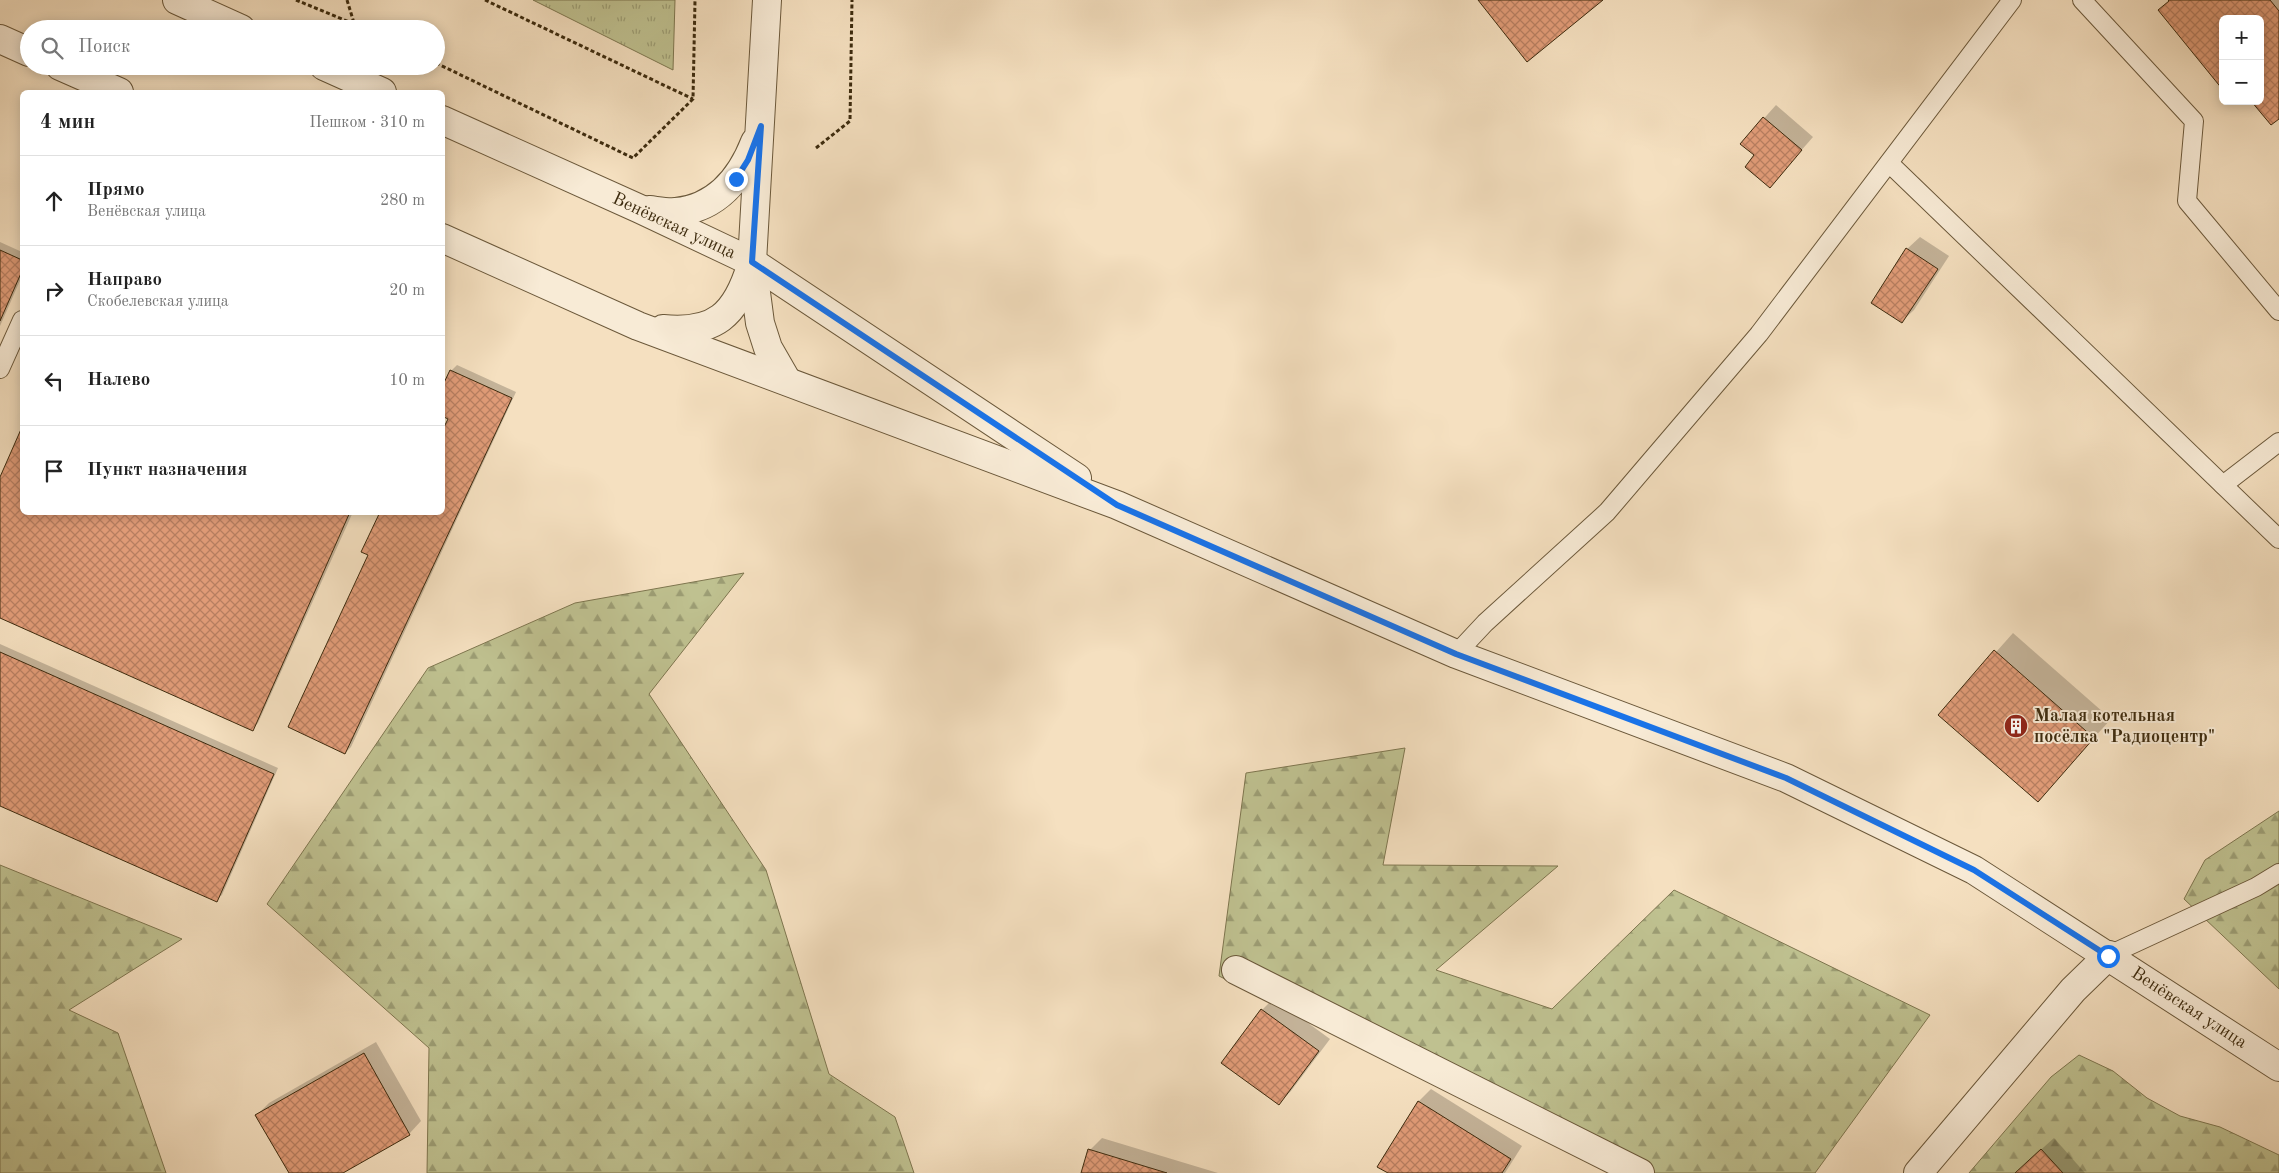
<!DOCTYPE html>
<html lang="ru">
<meta charset="utf-8">
<style>
:root{--surface:#fff;--page:#f2f2f2;--text:#222;--muted:#767676;--line:#e0e0e0}
body{margin:0;font-family:"Old Standard TT",serif;background:var(--page);color:var(--text)}
.controls{position:absolute;right:15px;top:15px;display:grid;overflow:hidden;border-radius:8px;box-shadow:0 2px 12px #0003}
.controls button{width:45px;height:45px;display:grid;place-items:center;padding:0;border:0;border-bottom:1px solid var(--line);background:var(--surface);color:var(--text);font:25px sans-serif}
.stop{position:absolute;width:15px;height:15px;margin:-11px;border:4px solid #1a73e8;border-radius:50%;background:#fff}
.stop.end{background:#1a73e8;border-color:#fff;box-shadow:0 1px 5px #0008}
.list{margin:0;padding:0;list-style:none}
h2{display:flex;justify-content:space-between;align-items:center;height:65px;margin:0;padding:0 20px;font-size:21px}
h2 small{font-size:16px;font-weight:400;color:var(--muted)}
.list li{display:grid;grid-template-columns:32px 1fr auto;gap:15px;align-items:center;box-sizing:border-box;height:90px;padding:0 20px;border-top:1px solid var(--line)}
.list b{display:block;font-size:19px;white-space:nowrap}
.list p{margin:0;font-size:16px;white-space:nowrap;color:var(--muted)}
.list em{font-size:16px;font-style:normal;color:var(--muted)}
.icon{flex:none;width:28px;height:28px;fill:none;stroke:currentColor;stroke-width:2;stroke-linecap:round;stroke-linejoin:round}
.map{position:relative;flex:none;width:2279px;height:1173px;overflow:hidden}
.search{position:absolute;background:var(--surface);box-shadow:0 2px 12px #0003;left:20px;top:20px;width:425px;height:55px;display:flex;align-items:center;gap:12px;box-sizing:border-box;padding:0 18px;border-radius:28px;color:var(--muted);font-size:19px}
.panel{position:absolute;background:var(--surface);box-shadow:0 2px 12px #0003;left:20px;top:90px;width:425px;height:425px;border-radius:8px}
.map>svg:first-child{display:block}
.grass{fill:url(#grass-tufts);stroke:#7e764f}
.forest{fill:url(#forest-firs);stroke:#7e764f}
.shadow{fill:#0003}
.building{fill:url(#building-cross-hatch);stroke:#3d2b0e}
.lines{fill:none;stroke-linecap:round;stroke-linejoin:round}
.service-casing{stroke:#6b583a;stroke-width:20}
.minor-casing{stroke:#6b583a;stroke-width:30}
.tertiary-casing{stroke:#6b583a;stroke-width:30}
.path{stroke:#3d2b0e;stroke-width:3;stroke-dasharray:4 2.5;stroke-linecap:butt}
.service{stroke:#f8ebd6;stroke-width:18}
.minor{stroke:#f8ebd6;stroke-width:28}
.tertiary{stroke:#f8ebd6;stroke-width:28}
.route{stroke:#1a73e8;stroke-width:6}
.labels{text-anchor:middle;dominant-baseline:central;stroke-width:4;stroke-linejoin:round;paint-order:stroke}
.street-label{font-size:18px;fill:#3d2b0e;stroke:#f8ebd6}
.poi-label{font-size:18px;font-weight:bold;fill:#3d2b0e;stroke:#f8ebd6;text-anchor:start}
</style>
<div class="map">
<svg width="2279" height="1173" viewBox="0 0 2279 1173">
<defs>
<pattern id="grass-tufts" width="24" height="20" patternUnits="userSpaceOnUse" patternTransform="scale(1.25)"><rect width="24" height="20" fill="#bfc190"/><path d="M3 7l-1-3M5 7V3M7 7l1-3M15 17l-1-3M17 17v-4M19 17l1-3" fill="none" stroke="#9c9d74"/></pattern>
<pattern id="forest-firs" width="22" height="20" patternUnits="userSpaceOnUse" patternTransform="scale(1.25)"><rect width="22" height="20" fill="#bfc190"/><path d="M5 1l3.5 6h-7zM16 11l3.5 6h-7z" fill="#9c9d74"/></pattern>
<pattern id="building-cross-hatch" width="8" height="8" patternUnits="userSpaceOnUse" patternTransform="scale(1.25)"><rect width="8" height="8" fill="#e19c78"/><path d="M0 0l8 8M0 8l8-8" fill="none" stroke="#b87f61"/></pattern>
</defs>
<rect width="100%" height="100%" fill="#f5e0c0"/>
<filter id="stains"><feTurbulence type="fractalNoise" baseFrequency=".004" numOctaves="4"/><feColorMatrix values="0 0 0 0 .2 0 0 0 0 .09 0 0 0 0 .02 0 0 0 .5 -.17"/></filter>
<radialGradient id="worn" r=".72"><stop offset=".6" stop-color="#630" stop-opacity="0"/><stop offset="1" stop-color="#630" stop-opacity=".3"/></radialGradient>
<polygon class="grass" points="533,0 675,0 673,70"/>
<g class="forest">
<polygon points="744,573 649,694 766,870 829,1074 895,1117 914,1173 427,1173 429,1048 267,904 428,668 575,603"/>
<polygon points="1405,748 1383,865 1558,866 1436,970 1552,1009 1674,890 1930,1015 1815,1173 1614,1173 1219,976 1246,773"/>
<polygon points="2279,811 2279,989 2184,899 2205,860"/>
<polygon points="0,865 182,939 69,1010 118,1033 166,1173 0,1173"/>
<polygon points="2079,1055 2113,1071 2147,1098 2180,1116 2220,1127 2279,1155 2279,1173 1969,1173 2051,1077"/>
</g>
<g class="shadow">
<polygon points="2170,0 2279,0 2279,117 2260,101 2260,19 2160,10"/>
<polygon points="1776,105 1813,137 1770,186 1756,155 1742,143"/>
<polygon points="1920,237 1949,256 1914,310 1901,322 1907,249"/>
<polygon points="0,242 22,252 22,276 0,326"/>
<polygon points="457,365 516,392 351,747 345,753 442,512 451,371"/>
<polygon points="22,430 22,512 353,512 258,723 252,729 0,617 0,481"/>
<polygon points="2013,633 2111,719 2038,800 1940,715"/>
<polygon points="0,644 278,768 222,895 216,900 0,804"/>
<polygon points="1274,998 1330,1039 1291,1091 1279,1103 1262,1010"/>
<polygon points="376,1042 421,1121 409,1134 340,1173 290,1173 257,1115 269,1103"/>
<polygon points="1431,1089 1522,1146 1505,1173 1390,1173 1379,1166 1419,1101"/>
<polygon points="1102,1138 1218,1173 1083,1173 1090,1150"/>
<polygon points="2054,1138 2085,1173 2015,1173"/>
</g>
<g class="building">
<polygon points="1478,0 1603,0 1527,62"/>
<polygon points="2168,0 2270,0 2279,11 2279,119 2271,125 2251,101 2260,101 2260,19 2223,19 2223,90 2158,10 2169,1"/>
<polygon points="1763,117 1802,150 1770,188 1745,167 1754,155 1740,144"/>
<polygon points="1906,248 1938,269 1902,323 1871,303"/>
<polygon points="0,250 22,260 22,271 0,321"/>
<polygon points="450,370 512,398 345,754 288,727 368,555 361,552 380,512 442,512 442,431 448,419 442,416 442,387"/>
<polygon points="22,427 22,512 350,512 253,731 0,618 0,477"/>
<polygon points="1994,650 2094,738 2038,802 1938,715"/>
<polygon points="0,652 274,774 217,902 0,806"/>
<polygon points="1261,1009 1319,1051 1279,1105 1221,1063"/>
<polygon points="364,1053 410,1135 343,1173 289,1173 255,1115"/>
<polygon points="1418,1101 1511,1159 1502,1173 1388,1173 1377,1167"/>
<polygon points="1088,1149 1167,1173 1081,1173"/>
<polygon points="2041,1149 2063,1173 2015,1173"/>
</g>
<g class="lines">
<g class="service-casing">
<g id="service">
<polyline points="2082,0 2194,121 2187,201 2279,311"/>
<polyline points="1889,163 2279,539"/>
<polyline points="0,369 22,320"/>
<polyline points="2223,485 2279,442"/>
<polyline points="1456,654 1485,623 1607,512 1759,334 2012,0"/>
<polyline points="2109,955 2256,887 2279,873"/>
</g>
</g>
<g class="minor-casing">
<g id="minor">
<polyline points="1236,970 1640,1173"/>
<polyline points="1918,1173 2073,990 2109,955"/>
</g>
</g>
<g class="tertiary-casing">
<g id="tertiary">
<polyline points="177,0 241,29"/>
<polyline points="767,0 752,262 760,323 768,348 787,381"/>
<polyline points="0,39 29,52"/>
<polyline points="60,66 119,92"/>
<polyline points="324,66 382,92"/>
<polyline points="442,120 640,209 752,262 1077,478"/>
<path d="M 649,210 C 658,211 668,213 676,212 C 717,208 741,178 755,142"/>
<polyline points="442,238 638,326 1117,505 1456,654 1786,778 1974,870 2279,1067"/>
<path d="M 663,329 C 715,334 736,315 751,266"/>
</g>
</g>
<g class="path">
<polyline points="296,0 366,29"/>
<polyline points="347,0 354,23"/>
<polyline points="485,0 693,99"/>
<polyline points="436,63 633,158 693,99 695,0"/>
<polyline points="816,148 850,121 852,0"/>
</g>
<use href="#service" class="service"/>
<use href="#minor" class="minor"/>
<use href="#tertiary" class="tertiary"/>
</g>
<g class="lines">
<polyline class="route" points="736,179 748,160 761,126 752,262 1117,505 1456,654 1786,778 1974,870 2108,956"/>
</g>
<defs>
<g id="building-disc" transform="scale(1.25)"><circle r="9.5" fill="#8f2418" stroke="#f8ebd6"/><path d="M-4-6H4V6H1V3H-1V6H-4ZM-2.5-4.3h1.7v1.8h-1.7ZM.8-4.3h1.7v1.8H.8ZM-2.5-1h1.7V.8h-1.7ZM.8-1h1.7V.8H.8Z" fill="#fff"/></g>
</defs>
<g fill-rule="evenodd">
<use href="#building-disc" x="2016" y="726"/>
</g>
<g class="labels">
<g class="street-label">
<text transform="translate(674 226) rotate(25)">Венёвская улица</text>
<text transform="translate(2189 1008) rotate(33)">Венёвская улица</text>
</g>
<g class="poi-label">
<text x="2034" y="716">Малая котельная<tspan x="2034" dy="21">посёлка "Радиоцентр"</tspan></text>
</g>
</g>
<rect width="100%" height="100%" filter="url(#stains)"/>
<rect width="100%" height="100%" fill="url(#worn)"/>
</svg>
<div class="controls">
<button>+</button>
<button>−</button>
</div>
<div class="stop" style="left:2108px;top:956px"></div>
<div class="stop end" style="left:736px;top:179px"></div>
<div class="search"><svg class="icon" aria-label="search" viewBox="0 0 24 24"><circle cx="10" cy="10" r="6"/><path d="M15 15l6 6"/></svg>Поиск</div>
<section class="panel">
<h2>4 мин<small>Пешком · 310 m</small></h2>
<ul class="list">
<li><svg class="icon" aria-label="ahead" viewBox="0 0 24 24"><path d="M12 20V5M6 11l6-6 6 6"/></svg><div><b>Прямо</b><p>Венёвская улица</p></div><em>280 m</em></li>
<li><svg class="icon" aria-label="right" viewBox="0 0 24 24"><path d="M7 20v-9h11M14 6l5 5-5 5"/></svg><div><b>Направо</b><p>Скобелевская улица</p></div><em>20 m</em></li>
<li><svg class="icon" aria-label="left" viewBox="0 0 24 24"><path d="M17 20v-9H6M10 6l-5 5 5 5"/></svg><div><b>Налево</b></div><em>10 m</em></li>
<li><svg class="icon" aria-label="arrive" viewBox="0 0 24 24"><path d="M6 21V4h12l-3 4 3 4H6"/></svg><div><b>Пункт назначения</b></div></li>
</ul>
</section>
</div>
